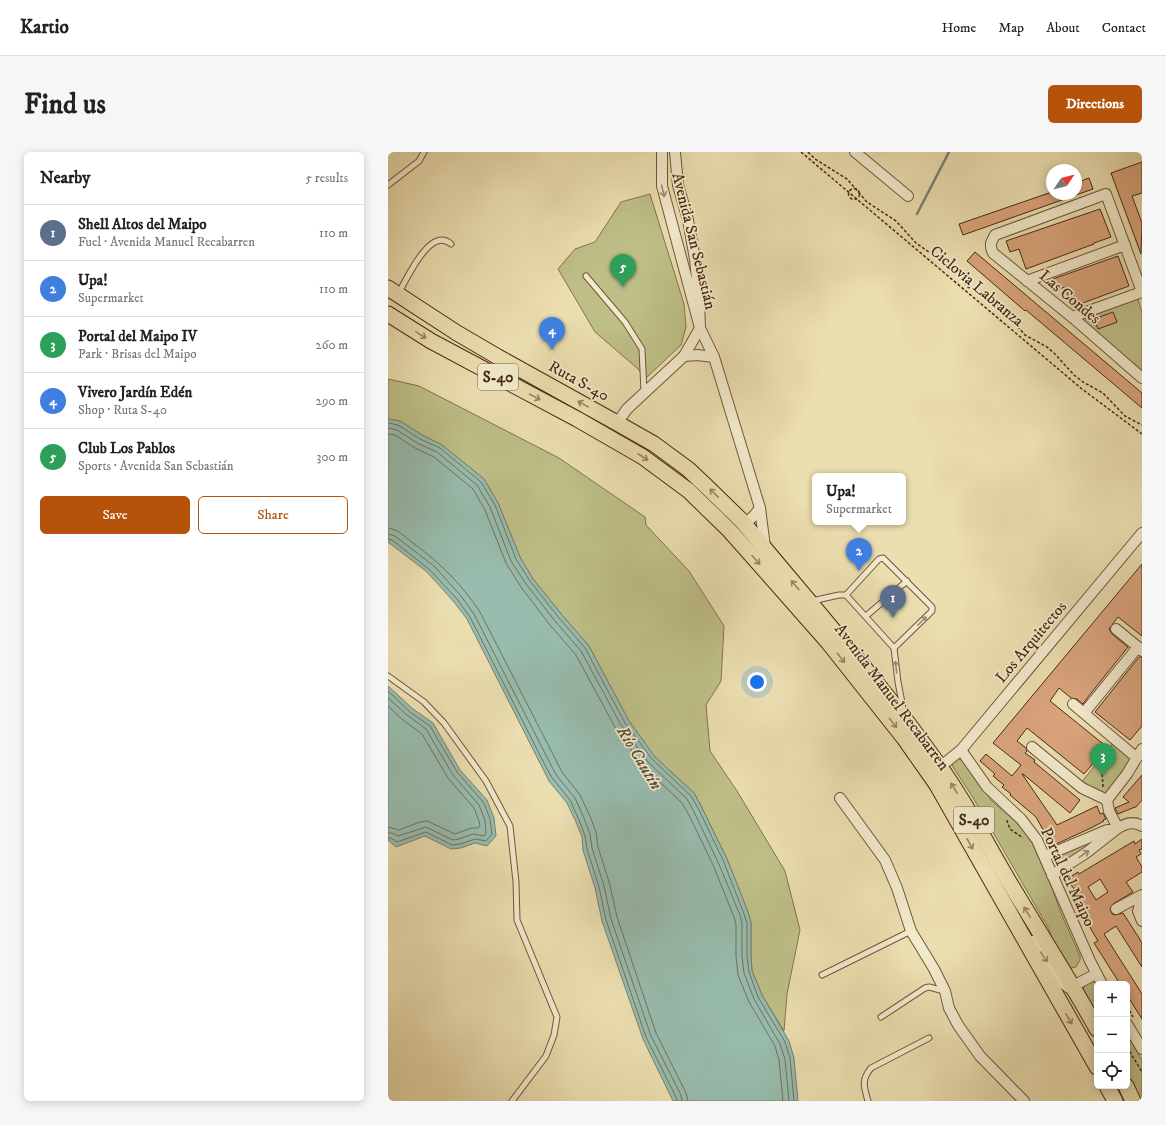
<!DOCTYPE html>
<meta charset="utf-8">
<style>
:root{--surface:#fff;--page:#f6f6f6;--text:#222;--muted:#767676;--line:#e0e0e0;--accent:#b45309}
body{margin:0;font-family:"IM FELL DW Pica",serif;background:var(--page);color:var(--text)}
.controls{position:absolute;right:12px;bottom:12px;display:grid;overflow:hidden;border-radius:6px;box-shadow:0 2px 10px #0003}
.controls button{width:36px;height:36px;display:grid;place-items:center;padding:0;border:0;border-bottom:1px solid var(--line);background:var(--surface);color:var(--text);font:20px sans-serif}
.compass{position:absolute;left:658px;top:12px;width:36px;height:36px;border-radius:50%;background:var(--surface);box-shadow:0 2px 10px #0003;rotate:55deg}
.you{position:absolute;left:369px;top:530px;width:14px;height:14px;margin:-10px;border:3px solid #fff;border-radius:50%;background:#1a73e8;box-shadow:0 0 0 6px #1a73e833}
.badge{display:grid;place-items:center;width:26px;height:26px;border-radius:50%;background:var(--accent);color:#fff;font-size:13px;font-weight:700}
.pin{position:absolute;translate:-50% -33px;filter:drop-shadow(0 1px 2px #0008)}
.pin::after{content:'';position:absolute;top:21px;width:14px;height:12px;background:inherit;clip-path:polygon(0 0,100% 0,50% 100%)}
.popup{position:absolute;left:424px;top:321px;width:94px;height:52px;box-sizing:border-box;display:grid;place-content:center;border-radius:6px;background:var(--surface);filter:drop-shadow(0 1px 3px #0005);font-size:13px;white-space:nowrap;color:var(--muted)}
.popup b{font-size:15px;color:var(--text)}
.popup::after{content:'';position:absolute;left:50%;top:100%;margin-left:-8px;border:8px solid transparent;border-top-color:var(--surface)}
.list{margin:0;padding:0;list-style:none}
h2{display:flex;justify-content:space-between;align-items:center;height:52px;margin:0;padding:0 16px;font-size:17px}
h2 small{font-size:13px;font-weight:400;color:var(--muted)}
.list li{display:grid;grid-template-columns:26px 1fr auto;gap:12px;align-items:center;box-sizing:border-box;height:56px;padding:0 16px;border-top:1px solid var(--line)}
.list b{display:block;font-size:15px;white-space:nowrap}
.list p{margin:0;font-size:13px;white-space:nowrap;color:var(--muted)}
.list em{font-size:13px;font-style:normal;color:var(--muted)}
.actions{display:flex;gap:8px;padding:12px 16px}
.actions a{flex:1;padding:9px 0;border:1px solid var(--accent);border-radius:6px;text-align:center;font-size:14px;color:var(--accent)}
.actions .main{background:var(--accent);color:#fff}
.icon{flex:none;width:22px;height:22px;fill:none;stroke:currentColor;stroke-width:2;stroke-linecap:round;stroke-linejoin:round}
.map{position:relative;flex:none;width:754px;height:949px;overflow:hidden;border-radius:6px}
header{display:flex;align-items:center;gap:24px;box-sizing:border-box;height:56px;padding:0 20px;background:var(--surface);border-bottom:1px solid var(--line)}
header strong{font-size:19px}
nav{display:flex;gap:22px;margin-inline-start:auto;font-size:14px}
.intro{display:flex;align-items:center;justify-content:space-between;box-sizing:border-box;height:96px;padding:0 24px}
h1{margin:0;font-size:28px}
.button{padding:10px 18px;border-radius:6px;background:var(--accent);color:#fff;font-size:14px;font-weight:700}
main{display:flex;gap:24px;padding:0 24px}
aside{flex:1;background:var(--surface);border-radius:6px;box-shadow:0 2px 10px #0003}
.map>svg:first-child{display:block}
.green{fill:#bebf87;stroke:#83744c}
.water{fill:#98bcae;stroke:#78816f}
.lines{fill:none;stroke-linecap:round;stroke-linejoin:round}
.shore{stroke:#707260;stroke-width:1}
.stream{stroke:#78816f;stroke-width:2.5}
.building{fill:#daa47c;stroke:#482811;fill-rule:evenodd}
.lane-casing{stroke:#715639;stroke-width:7}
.street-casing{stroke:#715639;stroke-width:12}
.primary-casing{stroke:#482811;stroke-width:17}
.path{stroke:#482811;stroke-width:1.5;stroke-dasharray:3 2;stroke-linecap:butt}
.lane{stroke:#f2eacc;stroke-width:5}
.street{stroke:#f2eacc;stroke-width:10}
.primary{stroke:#ebdeb0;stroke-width:15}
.oneway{stroke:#9d896e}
.oneway2{stroke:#9a8360}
.labels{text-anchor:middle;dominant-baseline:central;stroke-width:3.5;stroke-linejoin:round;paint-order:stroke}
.shield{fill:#f2eacc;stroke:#7b6249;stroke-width:1}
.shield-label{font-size:15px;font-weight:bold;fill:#482811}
.street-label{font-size:16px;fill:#482811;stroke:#f2eacc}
.water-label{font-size:17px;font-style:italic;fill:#5c4d38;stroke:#f2eacc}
</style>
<header>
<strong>Kartio</strong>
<nav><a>Home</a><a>Map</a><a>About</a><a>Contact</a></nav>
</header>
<div class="intro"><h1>Find us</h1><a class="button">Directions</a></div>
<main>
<aside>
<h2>Nearby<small>5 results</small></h2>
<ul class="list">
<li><span class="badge" style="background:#5c6f8a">1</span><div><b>Shell Altos del Maipo</b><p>Fuel · Avenida Manuel Recabarren</p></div><em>110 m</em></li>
<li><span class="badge" style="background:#3f7fe0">2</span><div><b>Upa!</b><p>Supermarket</p></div><em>110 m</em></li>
<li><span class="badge" style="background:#2e9e5b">3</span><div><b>Portal del Maipo IV</b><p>Park · Brisas del Maipo</p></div><em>260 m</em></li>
<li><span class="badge" style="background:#3f7fe0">4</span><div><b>Vivero Jardín Edén</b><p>Shop · Ruta S-40</p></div><em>290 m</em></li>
<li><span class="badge" style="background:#2e9e5b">5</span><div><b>Club Los Pablos</b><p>Sports · Avenida San Sebastián</p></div><em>300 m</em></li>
</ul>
<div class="actions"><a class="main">Save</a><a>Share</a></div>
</aside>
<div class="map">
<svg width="754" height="949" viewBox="0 0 754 949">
<rect width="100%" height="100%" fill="#ebdeb0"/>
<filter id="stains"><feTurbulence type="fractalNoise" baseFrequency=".005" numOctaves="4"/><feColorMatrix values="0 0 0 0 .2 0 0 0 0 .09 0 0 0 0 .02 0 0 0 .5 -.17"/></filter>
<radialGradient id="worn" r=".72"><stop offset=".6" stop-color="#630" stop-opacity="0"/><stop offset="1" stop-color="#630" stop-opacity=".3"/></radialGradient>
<g class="green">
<polygon points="262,42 296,152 298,175 293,193 258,226 249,216 207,180 170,117 187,97 207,90 233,50"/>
<polygon points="750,147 754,160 754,218 693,168"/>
<polygon points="0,227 31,234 171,306 257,365 258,373 301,419 336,474 333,529 318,553 322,599 349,639 397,719 412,778 399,842 396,879 374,843 364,819 363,804 363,771 360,760 339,707 314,656 306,641 267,605 241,569 201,494 174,463 145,427 132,405 110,351 96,327 54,293 34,283 12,269 0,267"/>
<polygon points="726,590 743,605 738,616 718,643 692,632"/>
<polygon points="570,606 575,609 603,648 632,674 642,686 664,736 673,761 692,804 692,808 688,815 679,817 668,799 661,777 584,644 565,615 564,610"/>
<polygon points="712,686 671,713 669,713 666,707 668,705"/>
<polygon points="706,829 709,830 709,864 695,838 697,833"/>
<polygon points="739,882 754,908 754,949 752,949 739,922"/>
</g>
<g class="water">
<polygon points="0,267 12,269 34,283 54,293 96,327 110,351 132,405 145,427 174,463 201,494 241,569 267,605 306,641 314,656 339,707 360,760 363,771 363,804 364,819 374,843 401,889 406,906 410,949 285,949 255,887 214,769 207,736 195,698 194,685 188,670 179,651 161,629 156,619 79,467 66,450 39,420 0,390"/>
<polygon points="0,534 25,557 45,571 72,618 99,648 106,666 108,684 99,694 87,691 73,696 63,697 37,684 8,695 0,688"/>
</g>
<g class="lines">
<g class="shore">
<polyline points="0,271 10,273 32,287 52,296 93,330 107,353 128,407 142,429 171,466 197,496 237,571 264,607 303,644 311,658 335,708 356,762 359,771 359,804 361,820 370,845 397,890 402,906 406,949"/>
<polyline points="0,276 9,278 29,291 49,300 89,333 102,355 123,409 138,432 167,469 193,499 233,573 260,610 299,647 306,660 330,710 352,763 354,772 354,804 356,821 366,847 392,892 397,907 401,949"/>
<polyline points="0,282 7,283 27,296 46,305 85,337 97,358 118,411 133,435 162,473 188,503 228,577 255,614 294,651 301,663 325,713 346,765 348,773 348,804 350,823 361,850 387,894 391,908 395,949"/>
<path d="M 0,376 C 9,377 15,383 21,388 C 49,408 73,431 92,460 L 174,620 L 192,643 L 202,664 L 208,680 L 210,695 L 222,733 L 229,765 L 268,881 L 298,941 L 300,949"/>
<polyline points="0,382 7,384 46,414 73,444 86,462 164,615 169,624 187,646 196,666 202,682 204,696 216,734 223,767 263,884 293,943 294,949"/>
<polyline points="0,387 4,388 42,418 69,447 82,465 159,617 165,627 182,648 191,668 197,684 199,697 211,735 218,768 258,885 288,945 289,949"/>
<polyline points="0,539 22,560 42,574 69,620 96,651 102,667 104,682 98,689 87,687 72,692 64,693 38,680 9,690 3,686 0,686"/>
<polyline points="0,546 19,563 38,577 65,623 91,653 97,668 98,681 96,684 85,682 71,687 65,688 38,675 10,684 4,681 0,681"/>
<polyline points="0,554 15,568 34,582 60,626 86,656 91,669 92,674 90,676 83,676 67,682 39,669 32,670 11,678 0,675"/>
</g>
<polyline class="stream" points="529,62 561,0"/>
</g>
<g class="building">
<polygon points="754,10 754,41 744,44 754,71 753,102 723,21"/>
<polygon points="701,26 705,37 575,83 571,72 664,40 664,42 688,42 688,31"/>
<polygon points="712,57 723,85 706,91 706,92 638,117 631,97 622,100 618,89"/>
<polygon points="587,100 754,241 754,256 638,158 637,159 579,109"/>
<polygon points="730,104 741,134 684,155 677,135 666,139 662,128"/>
<polygon points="725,160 729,170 710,177 706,167"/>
<polygon points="754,412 754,484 730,465 721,477 724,482 740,495 700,545 695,552 689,547 683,546 671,536 662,549 719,595 696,622 639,576 629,589 638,596 639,599 637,601 647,608 646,610 692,648 682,661 635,622 634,622 669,673 709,654 712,662 715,661 718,667 715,668 716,669 705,675 664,694 648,665 622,643 623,642 614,635 616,633 605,624 607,622 592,609 598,602 624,624 633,613 605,591"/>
<polygon points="751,505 754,505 754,574 742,588 707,560"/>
<polygon points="754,623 754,648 748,655 747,655 730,662 727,656 741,650 735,645"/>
<path d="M 754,687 L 754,697 L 751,698 L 753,702 L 748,705 L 754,715 L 754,720 L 738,730 L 745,740 L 725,752 L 722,757 L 724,762 L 727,763 L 735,761 L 751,786 L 754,791 L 754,815 L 728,774 L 716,782 L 754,842 L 754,867 L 739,843 L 739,832 L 732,832 L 706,791 L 710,789 L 687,750 L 692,746 L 679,727 L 690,720 L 691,722 L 746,689 L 747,692 ZM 712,727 L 720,740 L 708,748 L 700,735 Z"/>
</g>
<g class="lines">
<g class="lane-casing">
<g id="lane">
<polyline points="0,33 31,9 36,0"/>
<polyline points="198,124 237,170 254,197 256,240"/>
<path d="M 10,142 C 18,129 42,73 63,92"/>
<polyline points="458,443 491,407 495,406 544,455 544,459 506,496"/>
<polyline points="424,449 451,443 458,443 506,496 510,530 515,556"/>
<polyline points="478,464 519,429"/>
<polyline points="0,524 36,550 56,571 98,629 122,674 128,730 129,768 169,865 166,883 158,904 124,949"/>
<polyline points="434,823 523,779"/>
<polyline points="493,865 537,836 541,835 556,839"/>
<path d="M 480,949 C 476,935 473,928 483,916 L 541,886"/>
</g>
</g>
<g class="street-casing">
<g id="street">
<polyline points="274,0 274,34 312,176 326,205 372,356 377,395"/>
<polyline points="467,0 520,44"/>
<polyline points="639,129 737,93"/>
<path d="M 754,140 L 718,42 L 607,83 C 603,90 601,93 605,101 L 684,165 L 754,226"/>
<polyline points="684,165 754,140"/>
<polyline points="296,204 309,203 326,205"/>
<polyline points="229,271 239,257 296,204 312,176 311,147 307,107 300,68 290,33 287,0"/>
<path d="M 354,369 C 363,370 367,362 372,356"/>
<polyline points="728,477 750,495"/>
<polyline points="685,552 749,606"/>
<polyline points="696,561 750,495 754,499"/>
<polyline points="644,595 694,636 719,648"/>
<polyline points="573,598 599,635 633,667 649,688 702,809 714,832"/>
<polyline points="552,615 573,598 754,381"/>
<polyline points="452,646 497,708 509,736 523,779 546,817 557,839 561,856 570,873 592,904 636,949"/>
<polyline points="730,676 721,659 719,648 739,622 754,597"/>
<polyline points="657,704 719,678 725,678"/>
<path d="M 664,723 L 698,701 L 730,676 C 738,671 746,669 754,674"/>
<polyline points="754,745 750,759 754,769"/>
<polyline points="728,757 754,743"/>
<polyline points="645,789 673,830 681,836 708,822"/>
<polyline points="739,872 754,897"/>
</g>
</g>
<g class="primary-casing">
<g id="primary">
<path d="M 0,136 L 69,181 L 110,205 L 229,271 L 266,292 L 300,317 L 318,334 L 354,369 C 423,453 497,535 559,625 C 585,663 605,704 629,743 C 656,788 684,832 709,877"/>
<polyline points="0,162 43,189 189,267 255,305 301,339 342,379 440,490 516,586 549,633 709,915"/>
<polyline points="719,934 727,949"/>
<polyline points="738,934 745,949"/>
</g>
</g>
<g class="path">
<polyline points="413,0 694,237 754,282"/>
<polyline points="420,0 427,7 459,27 479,50 508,69 528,91 562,115 580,135 614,157 637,183 659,195 667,202 686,223 695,230 715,241 737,264 754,273"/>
<circle cx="466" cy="42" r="5.5"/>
<polyline points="715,635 714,619 722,597"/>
<polyline points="620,669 619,669 622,677 635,686"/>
<polyline points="739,854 745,865"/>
<polyline points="739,895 754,920"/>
</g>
<use href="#lane" class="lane"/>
<use href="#street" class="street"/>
<use href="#primary" class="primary"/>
</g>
<defs><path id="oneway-shaft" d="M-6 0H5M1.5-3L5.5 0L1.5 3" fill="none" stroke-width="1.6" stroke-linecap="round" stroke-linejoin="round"/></defs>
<g class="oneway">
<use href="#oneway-shaft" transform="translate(275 39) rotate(76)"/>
<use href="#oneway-shaft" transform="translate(534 469) rotate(-45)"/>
<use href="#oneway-shaft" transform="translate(508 515) rotate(-97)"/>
<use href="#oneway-shaft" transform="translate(696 702) rotate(-34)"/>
<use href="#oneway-shaft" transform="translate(656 805) rotate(56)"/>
</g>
<g class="oneway2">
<use href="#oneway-shaft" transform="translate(33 183) rotate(31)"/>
<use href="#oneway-shaft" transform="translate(147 245) rotate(28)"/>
<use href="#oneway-shaft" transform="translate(195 252) rotate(-151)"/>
<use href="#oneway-shaft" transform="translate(255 305) rotate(33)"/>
<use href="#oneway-shaft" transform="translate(326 341) rotate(-136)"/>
<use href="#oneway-shaft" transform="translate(368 408) rotate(48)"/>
<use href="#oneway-shaft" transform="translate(407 433) rotate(-130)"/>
<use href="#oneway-shaft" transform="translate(453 506) rotate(52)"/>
<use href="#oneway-shaft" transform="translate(505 571) rotate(52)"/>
<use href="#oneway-shaft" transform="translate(566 636) rotate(-122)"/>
<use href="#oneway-shaft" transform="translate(582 692) rotate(61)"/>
<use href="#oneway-shaft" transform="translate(639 760) rotate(-122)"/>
<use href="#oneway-shaft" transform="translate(681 867) rotate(60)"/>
</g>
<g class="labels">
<g class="shield">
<rect x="90" y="212" width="40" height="26" rx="3"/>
<rect x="566" y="655" width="40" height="26" rx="3"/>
</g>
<g class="shield-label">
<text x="110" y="225">S-40</text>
<text x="586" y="668">S-40</text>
</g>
<g class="street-label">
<text transform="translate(306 89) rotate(76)">Avenida San Sebastián</text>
<text transform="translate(589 134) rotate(40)">Ciclovia Labranza</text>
<text transform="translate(682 145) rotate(40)">Las Condes</text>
<text transform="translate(191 229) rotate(29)">Ruta S-40</text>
<text transform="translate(643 490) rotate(-50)">Los Arquitectos</text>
<text transform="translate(504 545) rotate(53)">Avenida Manuel Recabarren</text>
<text transform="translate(680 725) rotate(65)">Portal del Maipo</text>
</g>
<g class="water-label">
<text transform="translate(251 606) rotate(59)">Río Cautín</text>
</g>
</g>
<rect width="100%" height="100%" filter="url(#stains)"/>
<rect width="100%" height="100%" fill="url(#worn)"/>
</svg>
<div class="controls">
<button>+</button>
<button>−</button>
<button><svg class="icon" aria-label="locate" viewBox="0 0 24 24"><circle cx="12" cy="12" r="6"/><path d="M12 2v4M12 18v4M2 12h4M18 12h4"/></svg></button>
</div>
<svg class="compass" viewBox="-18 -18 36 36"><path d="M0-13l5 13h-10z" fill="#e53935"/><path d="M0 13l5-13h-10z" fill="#767676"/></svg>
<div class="you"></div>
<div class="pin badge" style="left:505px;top:466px;background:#5c6f8a">1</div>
<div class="pin badge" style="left:471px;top:419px;background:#3f7fe0">2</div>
<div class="popup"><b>Upa!</b>Supermarket</div>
<div class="pin badge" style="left:715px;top:624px;background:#2e9e5b">3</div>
<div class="pin badge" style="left:164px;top:198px;background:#3f7fe0">4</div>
<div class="pin badge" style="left:235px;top:135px;background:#2e9e5b">5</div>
</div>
</main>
